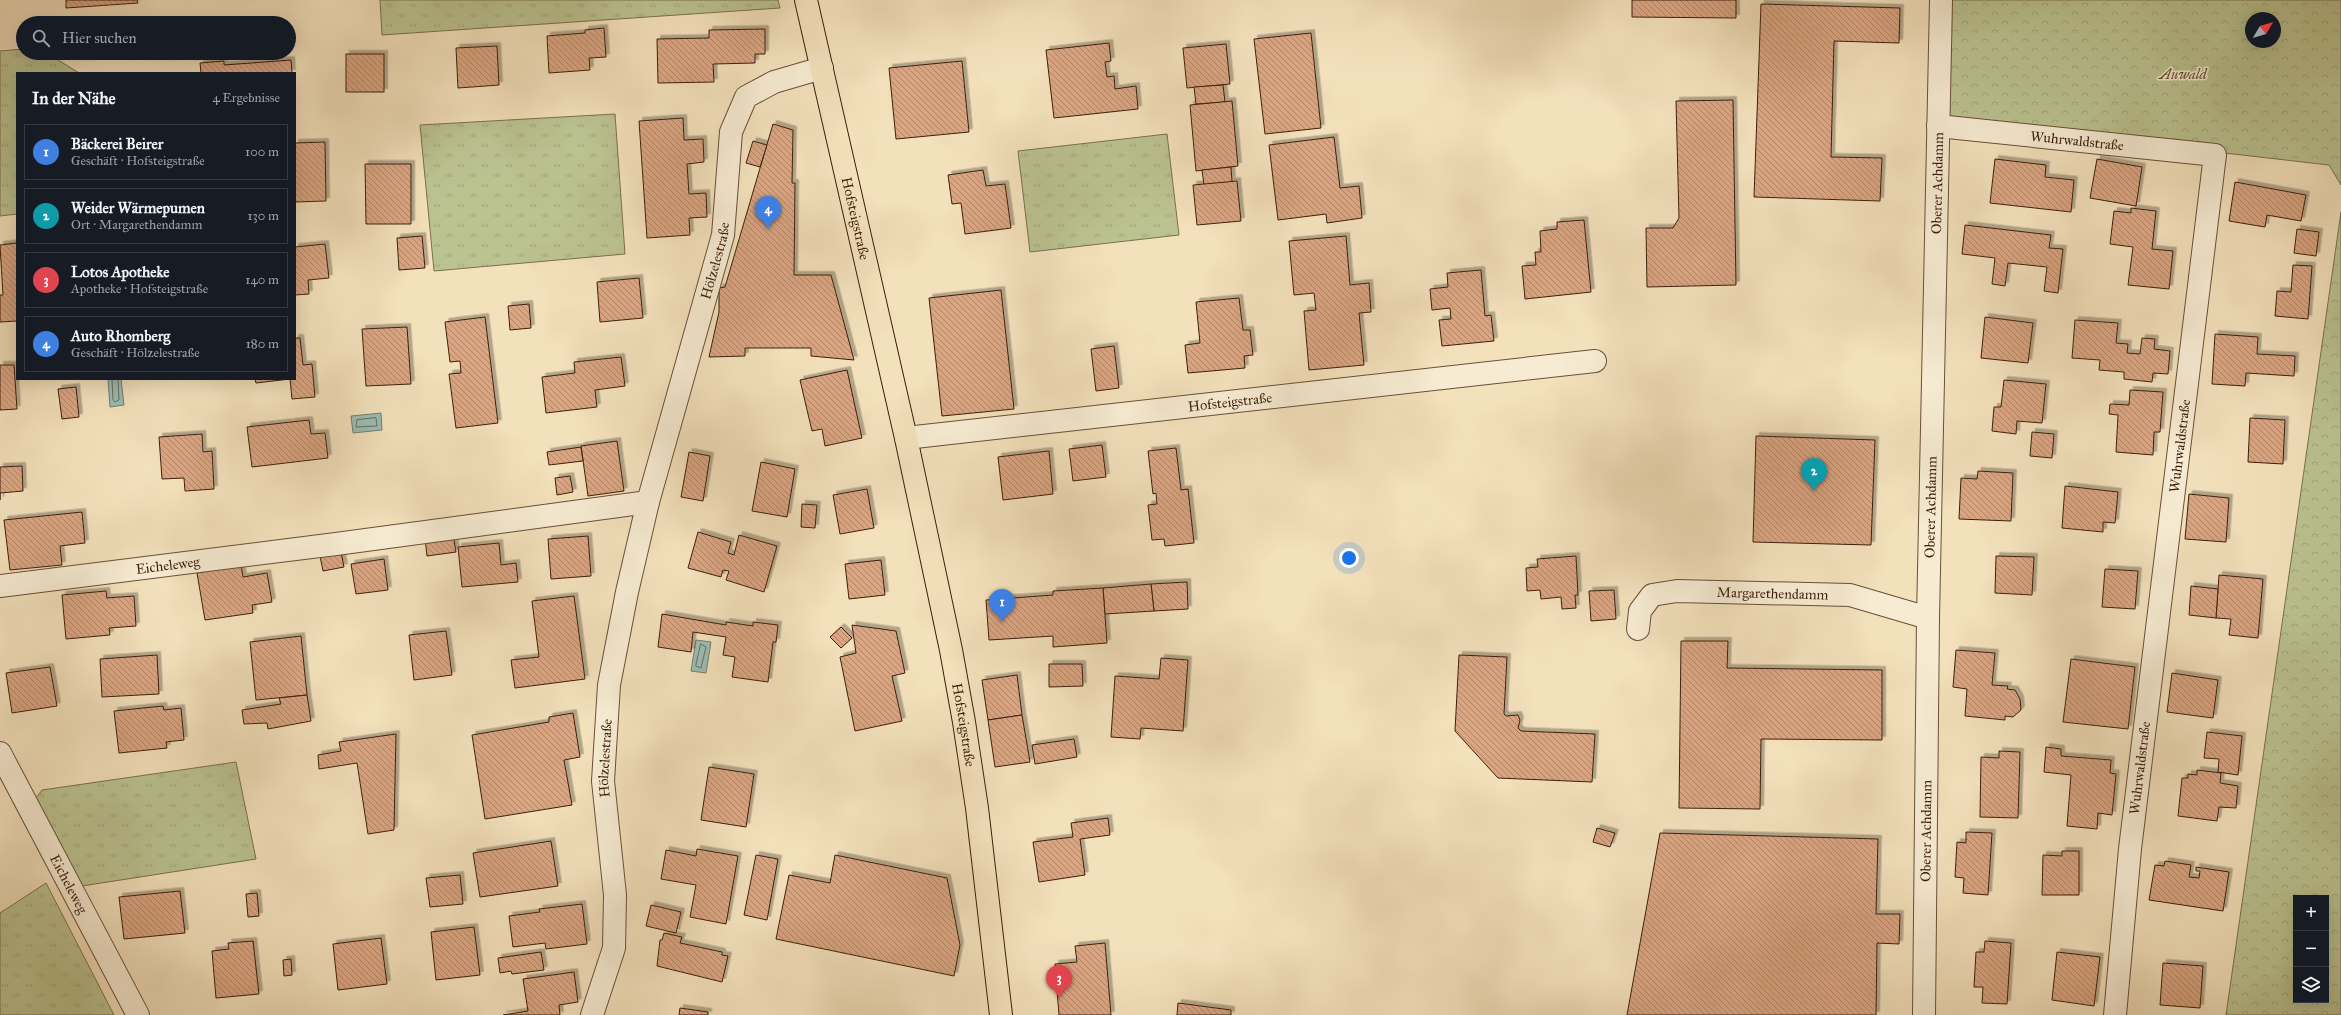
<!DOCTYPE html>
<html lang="de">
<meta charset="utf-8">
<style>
:root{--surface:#171b24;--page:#242831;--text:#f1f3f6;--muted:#9ea1a6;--line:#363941;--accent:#c59692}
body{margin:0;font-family:"IM FELL Great Primer",serif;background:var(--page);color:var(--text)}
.controls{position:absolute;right:12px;bottom:12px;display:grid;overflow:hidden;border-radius:0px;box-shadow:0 4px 16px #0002}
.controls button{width:36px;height:36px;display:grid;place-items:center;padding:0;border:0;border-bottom:1px solid var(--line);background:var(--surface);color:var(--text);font:20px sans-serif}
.compass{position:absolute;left:2245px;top:12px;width:36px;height:36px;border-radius:50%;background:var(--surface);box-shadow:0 4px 16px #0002;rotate:52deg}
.you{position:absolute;left:1349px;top:558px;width:14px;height:14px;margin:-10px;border:3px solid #fff;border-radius:50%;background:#1a73e8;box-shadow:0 0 0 6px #1a73e833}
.badge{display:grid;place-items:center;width:26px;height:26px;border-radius:50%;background:var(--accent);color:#fff;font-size:13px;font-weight:700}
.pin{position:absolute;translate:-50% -33px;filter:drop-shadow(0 1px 2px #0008)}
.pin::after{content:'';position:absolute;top:21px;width:14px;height:12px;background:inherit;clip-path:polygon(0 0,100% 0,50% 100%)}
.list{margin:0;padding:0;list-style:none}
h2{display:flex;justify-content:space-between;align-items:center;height:52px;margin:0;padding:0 16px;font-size:17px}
h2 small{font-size:13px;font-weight:400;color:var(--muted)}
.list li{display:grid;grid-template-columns:26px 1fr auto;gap:12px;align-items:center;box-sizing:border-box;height:56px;margin:0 8px 8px;padding:0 8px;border:1px solid var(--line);border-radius:0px}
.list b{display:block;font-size:15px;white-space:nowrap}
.list p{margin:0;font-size:13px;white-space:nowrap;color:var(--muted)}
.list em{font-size:13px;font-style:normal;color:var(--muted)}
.icon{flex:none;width:22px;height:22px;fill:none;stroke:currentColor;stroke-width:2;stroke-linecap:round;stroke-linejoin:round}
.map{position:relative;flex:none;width:2341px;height:1015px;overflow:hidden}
.search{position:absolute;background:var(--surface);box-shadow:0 4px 16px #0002;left:16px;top:16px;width:280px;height:44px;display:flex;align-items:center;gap:10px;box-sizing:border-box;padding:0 14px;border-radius:22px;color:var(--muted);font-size:15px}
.panel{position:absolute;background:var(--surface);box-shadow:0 4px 16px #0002;left:16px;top:72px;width:280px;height:308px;border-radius:0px}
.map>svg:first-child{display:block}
.grass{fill:url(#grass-tufts);stroke:#7c704e}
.forest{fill:url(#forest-crowns);stroke:#7c704e;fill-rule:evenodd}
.water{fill:#9bbdb4;stroke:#757d71}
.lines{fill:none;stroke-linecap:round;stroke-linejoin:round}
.shore{stroke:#6c6e60;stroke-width:1}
.building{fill:url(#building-back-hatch);stroke:#3d1e0c;filter:url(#shadow)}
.street-casing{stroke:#6a4f38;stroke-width:24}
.primary-casing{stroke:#3d1e0c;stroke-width:24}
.street{stroke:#f7ecd3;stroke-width:22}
.primary{stroke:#f3e1bc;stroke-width:22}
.labels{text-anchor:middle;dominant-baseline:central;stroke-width:3;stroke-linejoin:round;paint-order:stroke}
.park-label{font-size:14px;font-style:italic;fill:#635034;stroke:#f7ecd3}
.street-label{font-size:14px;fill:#3d1e0c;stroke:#f7ecd3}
</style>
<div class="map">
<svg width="2341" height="1015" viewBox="0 0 2341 1015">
<defs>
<pattern id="grass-tufts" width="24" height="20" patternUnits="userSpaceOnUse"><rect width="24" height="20" fill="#bbc391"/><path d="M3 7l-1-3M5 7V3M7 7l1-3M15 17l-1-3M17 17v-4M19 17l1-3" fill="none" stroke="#a2a77c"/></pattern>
<pattern id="forest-crowns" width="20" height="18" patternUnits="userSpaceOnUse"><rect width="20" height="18" fill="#bbc391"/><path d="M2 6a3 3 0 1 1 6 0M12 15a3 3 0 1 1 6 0" fill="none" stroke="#a2a77c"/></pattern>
<pattern id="building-back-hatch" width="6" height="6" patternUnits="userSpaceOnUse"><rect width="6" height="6" fill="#dba581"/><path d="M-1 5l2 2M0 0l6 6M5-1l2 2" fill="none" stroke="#b38668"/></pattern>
<filter id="shadow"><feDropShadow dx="3.5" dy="-3.5" stdDeviation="0" flood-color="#0004"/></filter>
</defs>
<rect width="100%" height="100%" fill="#f3e1bc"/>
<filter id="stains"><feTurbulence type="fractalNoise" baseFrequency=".005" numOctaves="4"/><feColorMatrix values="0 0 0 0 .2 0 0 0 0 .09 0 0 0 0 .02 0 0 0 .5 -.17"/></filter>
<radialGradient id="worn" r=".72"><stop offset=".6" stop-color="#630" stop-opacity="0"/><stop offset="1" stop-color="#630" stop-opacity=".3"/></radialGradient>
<g class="grass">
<polygon points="380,0 778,0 780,8 382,35"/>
<polygon points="23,49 23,53 47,53 79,73 17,73 17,214 0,216 0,51"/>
<polygon points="615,114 625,254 434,271 420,125"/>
<polygon points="1167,134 1179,235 1030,252 1018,151"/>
<polygon points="236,762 256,859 82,886 36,798 42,790"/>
<polygon points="46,883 114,1015 0,1015 0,913"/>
</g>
<g class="forest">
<path d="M 1948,0 L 2341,0 L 2341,185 L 2329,165 L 1945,121 ZM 2251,18 L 2275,18 L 2275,42 L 2251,42 Z"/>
<path d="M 2341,212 L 2341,1015 L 2226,1015 ZM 2296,898 L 2326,898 L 2326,1000 L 2296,1000 Z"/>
</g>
<g class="water">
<polygon points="108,379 121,379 124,405 110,407"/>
<polygon points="381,413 382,430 353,433 351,416"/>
<polygon points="696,640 711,642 706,673 691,671"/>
</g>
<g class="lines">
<g class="shore">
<polyline points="112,379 113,400 115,402 119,400 118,379"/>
<polygon points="376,418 377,426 356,427 357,420"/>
<polygon points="701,644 706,647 701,668 696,666"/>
</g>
</g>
<g class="building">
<polygon points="66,0 137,0 138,3 66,8"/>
<polygon points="1632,0 1736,0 1736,18 1632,17"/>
<polygon points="1761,4 1900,8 1899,43 1834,41 1831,157 1882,158 1880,201 1754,197"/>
<polygon points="604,28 606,57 589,58 590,70 549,73 547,36 585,33 585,30"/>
<polygon points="765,29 765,54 755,54 755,63 713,64 714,82 658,83 657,39 709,38 709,30"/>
<polygon points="1311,33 1321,128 1265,134 1254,39"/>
<polygon points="1109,43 1111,61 1105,62 1107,77 1114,76 1115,89 1136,86 1138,109 1054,118 1046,50"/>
<polygon points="1226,44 1230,84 1187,88 1183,48"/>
<polygon points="497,46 499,85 458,88 456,48"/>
<rect x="346" y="54" width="38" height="38"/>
<polygon points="291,60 292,73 201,73 200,63 224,61 224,65"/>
<polygon points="962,61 969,132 896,139 889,68"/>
<polygon points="1223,85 1225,102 1196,104 1194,87"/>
<polygon points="1733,100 1736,285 1647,287 1646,228 1673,228 1679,218 1676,101"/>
<polygon points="1232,101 1238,166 1196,171 1190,105"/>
<polygon points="683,118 684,140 703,139 704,162 687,164 689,194 706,193 707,217 689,218 690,235 647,238 639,121"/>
<polygon points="773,124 793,130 792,183 795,183 794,275 831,275 854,360 811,356 811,348 745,348 745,356 709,357 719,312 719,288 725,287"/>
<polygon points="1334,137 1340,188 1359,186 1362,218 1327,223 1326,214 1278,220 1269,145"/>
<polygon points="753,141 767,145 760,167 746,163"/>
<polygon points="325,142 326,201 295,202 295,143"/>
<polygon points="1995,159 2046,165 2045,177 2074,180 2071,212 1990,203"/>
<polygon points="2097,159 2142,167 2136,206 2090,198"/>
<polygon points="365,164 411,164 411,224 366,224"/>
<polygon points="1231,167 1232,182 1204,185 1202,170"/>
<polygon points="983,170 986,186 1005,184 1011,228 965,234 961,203 952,204 948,175"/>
<polygon points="1237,181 1241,221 1197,225 1193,185"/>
<polygon points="2235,182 2306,195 2301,221 2267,215 2265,227 2229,221"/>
<polygon points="2131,208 2156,211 2152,249 2173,251 2169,289 2128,285 2133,247 2110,244 2114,211 2131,213"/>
<polygon points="1584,220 1591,292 1525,299 1522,266 1536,265 1535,252 1541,252 1540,231 1557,229 1557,222"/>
<polygon points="1965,225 2051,235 2049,248 2063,249 2058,293 2044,291 2047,267 2008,263 2005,286 1992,284 1995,258 1962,254"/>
<polygon points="2297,229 2319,232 2316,256 2294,253"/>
<polygon points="422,236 425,268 399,270 397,238"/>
<polygon points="1346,236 1350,285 1369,283 1371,312 1359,313 1364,365 1309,370 1304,311 1316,310 1314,293 1294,295 1289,241"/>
<polygon points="17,243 17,321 0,322 0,295 3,295 0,245"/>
<polygon points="325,244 329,278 308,280 309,294 295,295 295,247"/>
<polygon points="2293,265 2312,266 2308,319 2275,316 2277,291 2291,292"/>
<polygon points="1481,270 1485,316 1491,315 1494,341 1442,346 1439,320 1451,319 1450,308 1432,310 1430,289 1448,287 1447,273"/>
<polygon points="639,278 643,318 600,322 597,282"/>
<polygon points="1001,290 1014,409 942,416 929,298"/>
<polygon points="1239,298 1243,330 1250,330 1253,355 1244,356 1245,368 1188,373 1185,345 1200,343 1196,302"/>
<polygon points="529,304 531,328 510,330 508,306"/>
<polygon points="485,317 498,423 456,428 449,374 461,373 460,361 450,362 445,322"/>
<polygon points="1985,317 2033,323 2028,363 1981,358"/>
<polygon points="2075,320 2118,323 2116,343 2128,344 2127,353 2140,354 2142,338 2155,339 2154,349 2170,351 2168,374 2153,373 2152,382 2124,379 2124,372 2099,370 2100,360 2072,358"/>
<polygon points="407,327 411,384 366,386 362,329"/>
<polygon points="2215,334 2258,337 2257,354 2295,356 2294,376 2246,373 2245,386 2212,384"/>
<polygon points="295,338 300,338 303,365 312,364 315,397 292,399 290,379 256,383 255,379 295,379"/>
<polygon points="1114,346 1119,388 1096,391 1091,349"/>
<polygon points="621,357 625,386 595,390 597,407 546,413 542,377 575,373 574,362"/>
<polygon points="0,365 14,365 17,409 0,410"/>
<polygon points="847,370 862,438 825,446 822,429 812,431 800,380"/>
<polygon points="2004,380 2046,384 2042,423 2017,421 2016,434 1992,431 1994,407 2001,407"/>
<polygon points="76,387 79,417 62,419 58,389"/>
<polygon points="2130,390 2163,392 2160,432 2154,432 2153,455 2116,452 2118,415 2109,414 2110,404 2129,405"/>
<polygon points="2250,418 2285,420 2283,464 2248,462"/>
<polygon points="309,420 311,434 325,433 328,458 252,467 247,427"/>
<polygon points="2032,432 2054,434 2052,458 2030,456"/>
<polygon points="202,434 203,452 212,451 214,489 185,491 184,478 162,479 159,437"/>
<polygon points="1756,436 1875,440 1871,545 1753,542"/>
<polygon points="617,441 624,491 588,496 581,446"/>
<polygon points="1102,445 1106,477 1073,481 1069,449"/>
<polygon points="581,447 583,461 549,465 547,452"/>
<polygon points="1176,448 1181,490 1188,489 1194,543 1165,546 1164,539 1152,540 1148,505 1157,504 1156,493 1153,494 1148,451"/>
<polygon points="1049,451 1053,494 1003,500 998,457"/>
<polygon points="689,452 710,456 703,501 681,497"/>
<polygon points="761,462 795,469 787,517 752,511"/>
<polygon points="22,466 23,491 0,493 0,500 0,467"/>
<polygon points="1978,471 2013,473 2011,521 1959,519 1961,478 1977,479"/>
<polygon points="570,476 573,492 557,495 555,478"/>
<polygon points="2065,486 2118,492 2115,523 2103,522 2103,532 2062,528"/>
<polygon points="867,489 874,528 840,534 833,495"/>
<polygon points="2189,494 2229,498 2226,542 2185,539"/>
<polygon points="802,504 817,505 815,528 801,527"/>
<polygon points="82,512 85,543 60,546 62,565 10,570 4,520"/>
<polygon points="698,532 731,542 728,553 734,555 739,535 777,546 764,592 726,580 729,571 723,570 721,577 688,568"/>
<polygon points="453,534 456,552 427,556 425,538"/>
<polygon points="588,536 591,576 551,579 548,539"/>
<polygon points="499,543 501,565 516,563 518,582 462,587 458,547"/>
<polygon points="341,552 344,567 323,571 320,556"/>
<polygon points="1576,556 1578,595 1575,595 1576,608 1562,609 1561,597 1541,599 1540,590 1527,591 1526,568 1538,567 1537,559"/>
<polygon points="1996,556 2034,557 2032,595 1995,593"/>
<polygon points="384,559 388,590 356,594 351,564"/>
<polygon points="881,560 885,595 849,599 845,564"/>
<polygon points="241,565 243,577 267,573 272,602 252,605 253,613 205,620 197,573"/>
<polygon points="2105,569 2138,571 2135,609 2102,607"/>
<polygon points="2219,575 2263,579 2258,638 2229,635 2231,619 2216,618"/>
<polygon points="1187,582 1188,609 1154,611 1151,584"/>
<polygon points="1151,584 1154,611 1105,614 1103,588"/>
<polygon points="2191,586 2218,589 2216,618 2189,615"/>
<polygon points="1103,588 1107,643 1053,647 1053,636 989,640 986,600 1053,595 1053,591"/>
<polygon points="1614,590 1616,619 1591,621 1589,591"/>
<polygon points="106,591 107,598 134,596 136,626 109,628 110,635 66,639 62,595"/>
<polygon points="574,596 585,679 515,688 511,660 539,657 532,601"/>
<polygon points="662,614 726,625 726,622 753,626 753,622 778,625 776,642 773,642 768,682 732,677 735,657 723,655 726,637 693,632 691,652 658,647"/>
<polygon points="852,625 896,631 905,673 892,676 902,721 855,731 840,657 856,653"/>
<polygon points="841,627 852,638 841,648 830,637"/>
<polygon points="446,631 452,675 414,680 409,635"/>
<polygon points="301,636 307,695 256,700 250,642"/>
<polygon points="1681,641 1728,641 1727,668 1882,670 1882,740 1761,739 1760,809 1679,808"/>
<polygon points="1956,650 1995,653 1992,685 2008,686 2007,689 2015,690 2020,699 2021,710 2013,717 2005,716 2005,720 1965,716 1967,689 1953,687"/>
<polygon points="157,655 159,694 102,697 100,659"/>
<polygon points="1459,655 1507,657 1504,714 1506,716 1518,715 1520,720 1518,728 1521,731 1595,734 1592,782 1498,778 1455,731"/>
<polygon points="1161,658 1188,660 1183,731 1141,728 1140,739 1111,737 1115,676 1159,679"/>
<polygon points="2071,659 2135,667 2128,729 2063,722"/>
<polygon points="1049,664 1082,664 1083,686 1049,687"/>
<polygon points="50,667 57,706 12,713 6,673"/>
<polygon points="2172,673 2218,680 2213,718 2167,712"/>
<polygon points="1017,675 1022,715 988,720 982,680"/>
<polygon points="307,695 311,721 268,729 267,723 244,724 242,710 281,704 279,698"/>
<polygon points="163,706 164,710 181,708 184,740 166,742 167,748 119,753 114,711"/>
<polygon points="573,713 580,757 564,760 572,805 485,819 472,735 549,722 549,717"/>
<polygon points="1022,715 1030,762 995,767 988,720"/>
<polygon points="2207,732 2242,736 2238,775 2218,772 2219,759 2204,758"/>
<polygon points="396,734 394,830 368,834 357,763 319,769 318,755 341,751 339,742"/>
<polygon points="1074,739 1077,757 1035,764 1032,745"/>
<polygon points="2046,747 2061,749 2061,756 2111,760 2110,773 2116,774 2112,815 2098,813 2097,829 2067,826 2071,775 2044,772"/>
<polygon points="1999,751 2020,752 2018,818 1980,817 1981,757 1999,758"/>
<polygon points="709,767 754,774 746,827 701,820"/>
<polygon points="2197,770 2221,773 2220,783 2238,786 2236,808 2219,807 2217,821 2178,816 2182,778 2188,778 2188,774 2197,775"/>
<polygon points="1108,818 1110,835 1080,839 1085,875 1039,882 1033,842 1073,837 1071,823"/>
<polygon points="1597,828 1615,833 1610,847 1593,842"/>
<polygon points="1966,832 1992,833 1988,895 1963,893 1964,878 1955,877 1957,842 1966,843"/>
<polygon points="1660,833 1878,839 1876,914 1900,914 1899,944 1877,943 1876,1015 1627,1015"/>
<polygon points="551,841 558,886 480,897 473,853"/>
<polygon points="697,849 738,856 726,924 690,917 696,885 661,879 666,850 696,856"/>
<polygon points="2062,851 2079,851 2079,895 2042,895 2043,855 2062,856"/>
<polygon points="756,855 778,859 767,920 744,915"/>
<polygon points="835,855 947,878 960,945 954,976 776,939 789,875 830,883"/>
<polygon points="2165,861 2191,865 2189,877 2199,878 2200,871 2196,871 2196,867 2229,872 2223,911 2149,900 2155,865 2164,866"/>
<polygon points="460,875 463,904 430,907 426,878"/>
<polygon points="180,891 185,933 124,939 119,897"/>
<polygon points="257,893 259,916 248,917 246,894"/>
<polygon points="582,904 587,944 546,949 545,943 513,947 509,916 540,912 539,909"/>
<polygon points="651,905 681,912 676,933 646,926"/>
<polygon points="474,927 480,975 436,980 431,932"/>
<polygon points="664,933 682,937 680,943 722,952 722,955 728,956 722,982 657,966 660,940 662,940"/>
<polygon points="381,938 387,984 338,990 333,944"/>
<polygon points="253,941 259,994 216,998 212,951 229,949 228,943"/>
<polygon points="1985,941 2011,943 2007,1004 1982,1003 1983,987 1974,987 1976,952 1984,952"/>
<polygon points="1105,943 1111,1015 1059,1015 1055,964 1077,962 1075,946"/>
<polygon points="541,952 544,970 512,974 511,971 500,973 498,958"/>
<polygon points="2057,952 2100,957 2094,1006 2052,1000"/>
<polygon points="291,959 292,975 284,976 283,960"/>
<polygon points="2163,963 2203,966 2200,1008 2160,1005"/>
<polygon points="574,972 578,1002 559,1005 560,1015 503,1015 528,1011 523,979"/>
<polygon points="1178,1003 1231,1010 1231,1015 1177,1015"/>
<polygon points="680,1008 708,1012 708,1015 679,1015"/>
</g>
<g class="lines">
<g class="street-casing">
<g id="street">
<path id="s1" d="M 1938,126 L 2215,155 L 2130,849 L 2115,1015"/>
<path id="s2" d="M 906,438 L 1595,361"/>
<path id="s3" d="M 0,586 L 336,544 L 648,502"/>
<path id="s4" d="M 1638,629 L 1640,611 L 1652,595 L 1677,591 L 1850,595 L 1928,618"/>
<path id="s5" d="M 0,753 L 138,1015"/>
<path id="s6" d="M 592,1015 L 614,948 L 615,895 L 603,781 L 609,685 L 627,592 L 648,502 L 723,235 L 731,132 L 746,97 L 774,82 L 822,68"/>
<path id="s7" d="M 1924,1015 L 1928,618 L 1941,0"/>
</g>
</g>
<g class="primary-casing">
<g id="primary">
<path id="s8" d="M 806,0 L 906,438 L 951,650 L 964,722 L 977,808 L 1001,1015"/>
</g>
</g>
<use href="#street" class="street"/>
<use href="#primary" class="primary"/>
</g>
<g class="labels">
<g class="park-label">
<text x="2183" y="74">Auwald</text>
</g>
<g class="street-label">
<text stroke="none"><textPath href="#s1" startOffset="140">Wuhrwaldstraße</textPath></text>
<text stroke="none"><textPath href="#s7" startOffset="832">Oberer Achdamm</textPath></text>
<text stroke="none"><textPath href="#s8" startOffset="224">Hofsteigstraße</textPath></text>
<text stroke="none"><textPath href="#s6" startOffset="772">Hölzelestraße</textPath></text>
<text stroke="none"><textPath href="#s2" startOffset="326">Hofsteigstraße</textPath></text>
<text transform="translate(2180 446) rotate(-83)">Wuhrwaldstraße</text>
<text stroke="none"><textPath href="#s7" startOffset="508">Oberer Achdamm</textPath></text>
<text stroke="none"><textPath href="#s3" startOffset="169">Eicheleweg</textPath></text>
<text stroke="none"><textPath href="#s4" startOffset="159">Margarethendamm</textPath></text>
<text stroke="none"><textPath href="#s8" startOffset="742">Hofsteigstraße</textPath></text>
<text stroke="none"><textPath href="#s6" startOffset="261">Hölzelestraße</textPath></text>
<text transform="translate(2140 768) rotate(-83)">Wuhrwaldstraße</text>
<text stroke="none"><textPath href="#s7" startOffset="184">Oberer Achdamm</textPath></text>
<text stroke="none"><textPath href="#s5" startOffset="148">Eicheleweg</textPath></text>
</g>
</g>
<rect width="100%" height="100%" filter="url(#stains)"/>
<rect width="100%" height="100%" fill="url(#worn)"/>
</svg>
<div class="controls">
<button>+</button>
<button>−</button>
<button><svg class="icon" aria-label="layers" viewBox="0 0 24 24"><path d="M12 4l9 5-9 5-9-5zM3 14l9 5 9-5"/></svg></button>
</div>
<svg class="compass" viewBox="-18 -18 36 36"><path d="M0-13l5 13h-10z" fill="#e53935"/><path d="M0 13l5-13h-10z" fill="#9ea1a6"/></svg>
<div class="you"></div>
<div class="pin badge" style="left:1002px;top:622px;background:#3f7fe0">1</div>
<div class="pin badge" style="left:1814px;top:491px;background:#0f9aa8">2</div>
<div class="pin badge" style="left:1059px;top:998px;background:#e0444e">3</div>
<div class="pin badge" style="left:768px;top:229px;background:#3f7fe0">4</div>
<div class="search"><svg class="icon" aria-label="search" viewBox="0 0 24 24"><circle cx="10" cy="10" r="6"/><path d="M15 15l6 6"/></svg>Hier suchen</div>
<section class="panel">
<h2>In der Nähe<small>4 Ergebnisse</small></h2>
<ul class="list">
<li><span class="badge" style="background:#3f7fe0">1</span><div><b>Bäckerei Beirer</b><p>Geschäft · Hofsteigstraße</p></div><em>100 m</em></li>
<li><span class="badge" style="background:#0f9aa8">2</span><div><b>Weider Wärmepumen</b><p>Ort · Margarethendamm</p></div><em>130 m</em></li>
<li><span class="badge" style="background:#e0444e">3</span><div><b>Lotos Apotheke</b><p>Apotheke · Hofsteigstraße</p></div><em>140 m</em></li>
<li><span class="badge" style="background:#3f7fe0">4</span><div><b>Auto Rhomberg</b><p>Geschäft · Hölzelestraße</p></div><em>180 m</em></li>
</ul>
</section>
</div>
